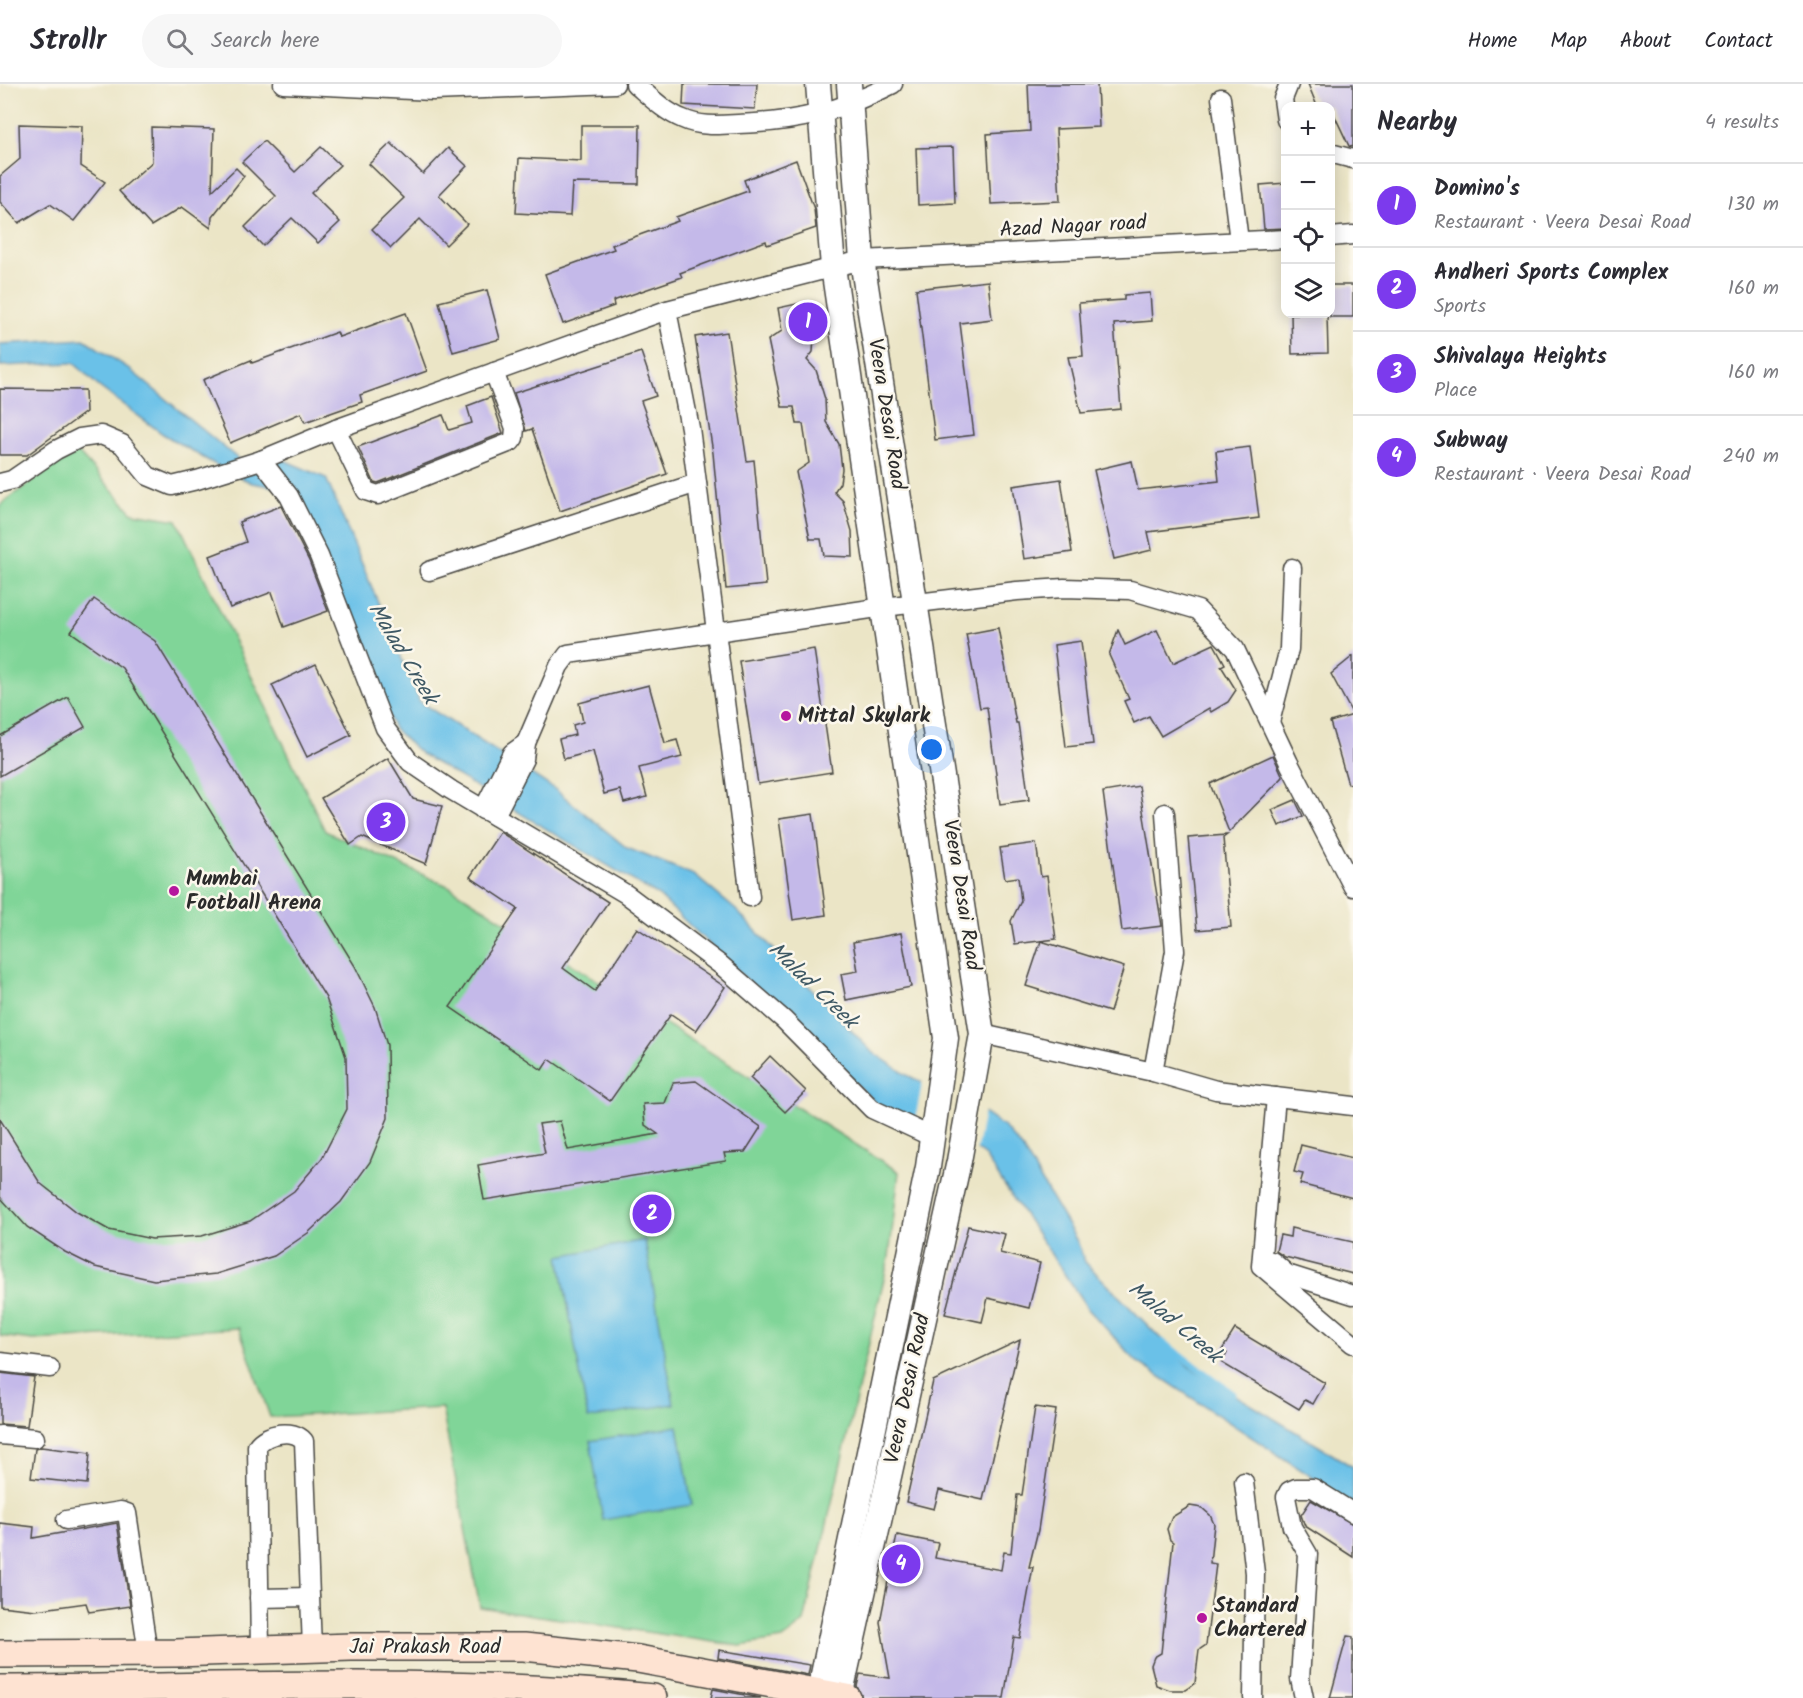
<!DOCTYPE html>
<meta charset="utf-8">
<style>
:root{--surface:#fff;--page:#f7f7f7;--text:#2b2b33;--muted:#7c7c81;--line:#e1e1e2;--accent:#7c3aed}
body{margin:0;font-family:Kalam,sans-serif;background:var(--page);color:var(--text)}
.controls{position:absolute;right:18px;top:18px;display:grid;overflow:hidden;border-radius:12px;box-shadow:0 3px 15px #0003}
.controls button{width:54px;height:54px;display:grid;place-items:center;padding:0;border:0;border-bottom:2px solid var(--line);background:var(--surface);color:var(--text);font:30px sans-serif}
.you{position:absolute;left:932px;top:666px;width:21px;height:21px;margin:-15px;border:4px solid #fff;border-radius:50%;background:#1a73e8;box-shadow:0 0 0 9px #1a73e833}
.badge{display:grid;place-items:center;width:39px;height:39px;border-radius:50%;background:var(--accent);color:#fff;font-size:20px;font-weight:700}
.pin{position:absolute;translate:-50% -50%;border:3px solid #fff;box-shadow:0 2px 6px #0006}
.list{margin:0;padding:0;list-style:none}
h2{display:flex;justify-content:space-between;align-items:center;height:78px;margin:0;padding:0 24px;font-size:26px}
h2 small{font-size:20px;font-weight:400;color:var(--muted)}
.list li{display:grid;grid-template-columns:39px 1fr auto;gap:18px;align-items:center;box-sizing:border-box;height:84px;padding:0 24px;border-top:2px solid var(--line)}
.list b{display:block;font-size:22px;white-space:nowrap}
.list p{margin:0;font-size:20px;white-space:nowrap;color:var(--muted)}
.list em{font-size:20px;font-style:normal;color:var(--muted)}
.icon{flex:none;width:33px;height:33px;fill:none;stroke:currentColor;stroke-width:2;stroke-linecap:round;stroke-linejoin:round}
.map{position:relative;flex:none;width:1353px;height:1614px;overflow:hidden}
header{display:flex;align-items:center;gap:36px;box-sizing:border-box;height:84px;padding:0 30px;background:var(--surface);border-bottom:2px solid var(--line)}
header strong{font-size:28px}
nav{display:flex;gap:33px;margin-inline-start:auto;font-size:21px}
.search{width:420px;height:54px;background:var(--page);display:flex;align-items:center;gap:15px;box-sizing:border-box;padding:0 21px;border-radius:33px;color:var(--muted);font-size:22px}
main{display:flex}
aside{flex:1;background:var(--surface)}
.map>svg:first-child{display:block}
.green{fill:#80d598;stroke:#568062;stroke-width:1.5}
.water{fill:#6bc1e8;stroke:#4b768a;stroke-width:1.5}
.pier{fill:#ebe5c6}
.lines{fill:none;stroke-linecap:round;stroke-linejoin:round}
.stream{stroke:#6bc1e8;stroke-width:7}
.building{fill:#c4b9e9}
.minor-casing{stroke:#484742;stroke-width:21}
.tertiary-casing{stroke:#484742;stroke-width:27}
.secondary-casing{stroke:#484742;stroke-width:30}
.minor{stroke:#fff;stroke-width:18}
.tertiary{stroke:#fff;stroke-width:24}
.secondary{stroke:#fee3d2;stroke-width:27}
.poi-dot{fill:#b5179e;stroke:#fbf7ec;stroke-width:2}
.labels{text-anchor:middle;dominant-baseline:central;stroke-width:5;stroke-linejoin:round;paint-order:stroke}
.street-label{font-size:21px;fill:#2b2b2b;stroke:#fbf7ec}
.poi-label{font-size:21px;font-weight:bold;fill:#2b2b2b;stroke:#fbf7ec;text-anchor:start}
.water-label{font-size:22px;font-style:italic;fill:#3e5864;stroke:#fbf7ec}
</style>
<header>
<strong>Strollr</strong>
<div class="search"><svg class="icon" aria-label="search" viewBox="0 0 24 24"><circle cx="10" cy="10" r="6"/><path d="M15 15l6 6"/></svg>Search here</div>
<nav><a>Home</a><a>Map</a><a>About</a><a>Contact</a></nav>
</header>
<main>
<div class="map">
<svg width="1353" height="1614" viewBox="0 0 1353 1614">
<rect width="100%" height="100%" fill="#fbf7ec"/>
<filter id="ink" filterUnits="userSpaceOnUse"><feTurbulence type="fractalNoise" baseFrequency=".0167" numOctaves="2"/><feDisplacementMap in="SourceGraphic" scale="12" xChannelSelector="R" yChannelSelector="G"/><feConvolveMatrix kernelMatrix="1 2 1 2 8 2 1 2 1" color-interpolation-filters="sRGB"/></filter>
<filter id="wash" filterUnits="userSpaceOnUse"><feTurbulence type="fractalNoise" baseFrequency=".008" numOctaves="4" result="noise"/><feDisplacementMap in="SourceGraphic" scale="24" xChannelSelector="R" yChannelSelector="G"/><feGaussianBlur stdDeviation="1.35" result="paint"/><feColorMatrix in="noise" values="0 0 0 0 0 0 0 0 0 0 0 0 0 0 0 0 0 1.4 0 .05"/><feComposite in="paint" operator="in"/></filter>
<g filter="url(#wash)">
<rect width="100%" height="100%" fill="#ebe5c6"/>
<polygon class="green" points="75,365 133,429 177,436 325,747 450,803 899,1088 889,1173 804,1538 783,1555 740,1562 480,1523 442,1324 270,1333 239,1244 33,1256 0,1252 0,421"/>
<g class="water">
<polygon points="84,255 128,284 242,378 277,373 326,394 420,618 556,706 627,764 694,791 736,826 871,967 907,991 985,1030 1005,1044 1022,1064 1077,1157 1085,1178 1188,1282 1353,1383 1353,1420 1136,1277 1088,1225 984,1071 953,1049 924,1036 880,1023 659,812 421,670 394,645 296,407 252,399 221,384 163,350 98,302 74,279 0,282 0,260"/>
<polygon points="645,1156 674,1320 588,1335 559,1172"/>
<polygon points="678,1342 692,1421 603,1436 590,1357"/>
</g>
<polygon class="pier" points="923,995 984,1027 976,1069 951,1052 915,1036"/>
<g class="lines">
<polyline class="stream" points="1162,1258 1233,1310"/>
</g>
<g id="blocks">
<g class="building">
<polygon points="684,0 757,0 755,25 683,21"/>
<polygon points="1028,0 1097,0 1099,43 1056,45 1060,117 991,120 987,50 1030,47"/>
<polygon points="1308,0 1353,0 1353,63 1349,62 1330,22 1317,22"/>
<polygon points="19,40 82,42 81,82 105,98 74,137 50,120 19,139 0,118 0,92 20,75"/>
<polygon points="581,41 640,41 639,100 572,99 570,132 516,129 519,74 581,77"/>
<polygon points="151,43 214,45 212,107 236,84 244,92 212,133 211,144 182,123 151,142 119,107 152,78"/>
<polygon points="264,57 295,88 321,63 340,81 311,109 340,138 318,159 292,134 263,162 245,143 276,112 242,78"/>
<polygon points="391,59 423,90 448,64 467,82 439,111 467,140 446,161 420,135 391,164 372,145 404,114 369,80"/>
<polygon points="953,63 955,119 918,121 916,64"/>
<polygon points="796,76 814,125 816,144 767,161 766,157 680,189 682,193 613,217 614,222 563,240 545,190 614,165 612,161 678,137 676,133 748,107 744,96"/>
<polygon points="1286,99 1286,144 1264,145 1260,101"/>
<polygon points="988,197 992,235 960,239 974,351 935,356 916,205"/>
<rect x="1330" y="201" width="23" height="32"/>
<polygon points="487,206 500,255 453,268 439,218"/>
<polygon points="1150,209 1152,237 1114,240 1121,325 1081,329 1068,273 1083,272 1079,219 1124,216 1124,211"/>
<polygon points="806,218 811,229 814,253 813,268 807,276 816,286 825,315 826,338 839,360 842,385 840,399 834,408 843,417 852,447 853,473 824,472 821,455 810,455 796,388 809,379 803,340 797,340 794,323 782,323 768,256 782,247 778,224"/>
<polygon points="406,229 427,287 360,311 362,318 305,338 301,329 230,359 203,296 251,276 252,279 337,248 339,253"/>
<polygon points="1291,230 1327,230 1328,269 1292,270"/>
<polygon points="727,248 747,377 754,376 766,501 726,505 713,369 695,253"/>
<polygon points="641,268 656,312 641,317 667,390 560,427 532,345 526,347 514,309"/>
<polygon points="0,305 85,306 86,328 27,371 0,371"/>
<polygon points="491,313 503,349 378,399 374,398 358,363 443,331 449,346 472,339 467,322"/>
<polygon points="1250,363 1259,434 1148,448 1152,466 1114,475 1094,386 1132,377 1138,406 1219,397 1216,367"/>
<polygon points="1061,395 1072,468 1024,475 1013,402"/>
<polygon points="281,422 309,477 328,527 284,543 272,508 230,524 210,472 246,458 239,438"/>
<polygon points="94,515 155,557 355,882 375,923 387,961 388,1034 370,1078 341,1118 308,1149 274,1172 216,1190 154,1196 95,1183 65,1168 27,1143 0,1113 0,1035 40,1099 77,1128 109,1146 152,1155 202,1152 250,1137 294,1107 322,1074 347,1025 346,973 326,914 122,584 71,548"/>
<polygon points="998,544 1016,639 1018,639 1029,716 1000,720 987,623 980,624 966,550"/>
<polygon points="1118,546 1125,561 1157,546 1173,579 1214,560 1225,580 1221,582 1236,606 1228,618 1211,628 1209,624 1161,652 1149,632 1134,639 1124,617 1129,615 1109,571"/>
<polygon points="1081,557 1093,660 1066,663 1054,561"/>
<polygon points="814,565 832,688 758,700 739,577"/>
<polygon points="1353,572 1353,631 1331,590"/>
<polygon points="316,580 351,651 307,673 272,601"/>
<polygon points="649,601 665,659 677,656 682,673 639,684 647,713 624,719 620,706 604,710 593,667 564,675 559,655 575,651 573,641 583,638 579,619"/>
<polygon points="68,613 85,643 0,692 0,652"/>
<polygon points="1353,631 1353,699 1348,700 1330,638"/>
<polygon points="1273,671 1283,693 1229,748 1210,700"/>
<polygon points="388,674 413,715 442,722 426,780 362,753 350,761 321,714"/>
<polygon points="1139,702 1162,842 1122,847 1103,708"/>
<polygon points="1295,716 1303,732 1279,742 1272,726"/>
<polygon points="813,730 826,831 793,836 779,735"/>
<polygon points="500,748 608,818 563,884 595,907 637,844 725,903 696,947 671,930 610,1017 549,975 542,986 450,923 518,825 470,793"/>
<polygon points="1227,751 1223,754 1231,843 1197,846 1188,754"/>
<polygon points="1036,759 1041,793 1047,792 1056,855 1015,860 1011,837 1021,817 1018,793 1005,795 1000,764"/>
<polygon points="901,849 911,903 846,916 841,890 858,887 853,858"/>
<polygon points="1041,857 1124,883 1110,928 1026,902"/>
<polygon points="770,972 806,1007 785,1028 750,994"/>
<polygon points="696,997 761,1043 745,1068 724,1069 726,1077 484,1116 478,1081 545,1069 539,1040 560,1037 568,1066 658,1050 645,1041 643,1020 665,1019 673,999"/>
<polygon points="1301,1061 1353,1074 1353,1114 1300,1100 1303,1090 1294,1088"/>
<polygon points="968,1142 1005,1150 1000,1169 1040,1179 1029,1224 988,1214 982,1238 945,1230"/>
<polygon points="1291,1144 1353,1158 1353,1190 1285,1173 1276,1167 1280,1151 1290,1153"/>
<polygon points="1235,1245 1325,1299 1313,1320 1305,1316 1299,1325 1222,1279 1227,1269 1222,1266"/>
<polygon points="1020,1256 983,1416 939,1406 934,1425 906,1418 933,1297"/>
<polygon points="0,1289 34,1293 27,1342 0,1340"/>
<polygon points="1035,1323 1056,1326 1038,1446 1029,1483 1033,1483 1020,1554 1014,1553 1004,1614 862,1614 857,1602 860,1590 890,1594 880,1538 897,1451 938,1459 935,1474 1001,1486 1004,1468 1011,1469 1017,1411 1022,1411"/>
<polygon points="41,1363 90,1369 87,1400 31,1394 35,1365"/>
<polygon points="1311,1416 1353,1440 1353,1473 1305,1442 1301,1431"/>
<polygon points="1190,1422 1202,1424 1210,1431 1214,1440 1210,1479 1216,1480 1206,1561 1199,1566 1195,1599 1185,1606 1170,1606 1156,1601 1151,1581 1154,1573 1161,1569 1173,1458 1170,1456 1167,1445 1172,1433"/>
<polygon points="0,1439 34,1443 33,1454 117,1439 130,1522 89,1528 86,1519 36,1526 0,1522"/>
<polygon points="1347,1552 1353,1553 1353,1614 1330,1614"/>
<polygon points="719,1566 810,1581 808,1591 718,1574"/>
<polygon points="713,1605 761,1614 711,1614"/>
</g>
</g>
</g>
<g filter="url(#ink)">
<use href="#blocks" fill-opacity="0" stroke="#484742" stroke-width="1.5"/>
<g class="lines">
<g class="minor-casing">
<g id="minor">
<polyline points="283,0 433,7 615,0"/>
<path d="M 635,0 C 649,12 665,28 683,35 C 700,43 720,41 738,40 C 801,38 837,28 893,0"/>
<polyline points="1221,14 1239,157"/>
<polyline points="1286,36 1283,15 1289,0"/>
<polyline points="1330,69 1353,75"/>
<polyline points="1330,153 1353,151"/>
<polyline points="667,226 690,344 750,813"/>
<polyline points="336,345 366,407 378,411 511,358 514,354 515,344 494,288"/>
<polyline points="261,376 289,412 319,472 385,644 410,678 451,706 626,810 722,882 784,936 872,1025 932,1053"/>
<polyline points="0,399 12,396 56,366 80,354 101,351 122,360 148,392 172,402 197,396 261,376 336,345 667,226 862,176 1286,155"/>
<polyline points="429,487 697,399"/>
<polyline points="1270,638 1289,565 1292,484"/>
<polyline points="483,726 512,669 526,659"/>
<polyline points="495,732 524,675 526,659 559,582 568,570 884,523 1017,507 1064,504 1130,506 1198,526 1235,565 1289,679 1353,803"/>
<polyline points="982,950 1153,988 1216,1006 1353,1022"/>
<polyline points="1153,988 1175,867 1165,729"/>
<polyline points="1276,1013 1261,1182 1353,1260"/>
<polyline points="1272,1177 1287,1190 1353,1211"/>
<polyline points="0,1278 50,1284"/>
<polyline points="0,1351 35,1354"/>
<polyline points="1244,1398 1255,1489 1253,1614"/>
<polyline points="66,1436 121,1427 127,1429 148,1569"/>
<polyline points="259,1514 310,1513"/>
<path d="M 260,1566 L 257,1362 C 266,1349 293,1344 304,1357 L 312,1564"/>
<polyline points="1304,1614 1300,1595 1308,1470 1292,1443 1286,1413 1289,1407 1296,1404 1313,1404 1353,1429"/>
</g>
</g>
<g class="tertiary-casing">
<g id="tertiary">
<polyline points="818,0 833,183 946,954 928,1083 819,1610"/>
<polyline points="840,1613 959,1077 982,950 862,176 849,0"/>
</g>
</g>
<g class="secondary-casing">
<g id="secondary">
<polyline points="0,1570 176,1569 351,1563 524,1563 638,1575 847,1614"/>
<path d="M 0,1605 C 217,1604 436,1592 653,1614"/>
</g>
</g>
<use href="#minor" class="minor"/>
<use href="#tertiary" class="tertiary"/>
<use href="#secondary" class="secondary"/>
</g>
</g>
<g class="poi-dot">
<circle cx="786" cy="632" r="6"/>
<circle cx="174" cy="807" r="6"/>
<circle cx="1202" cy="1534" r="6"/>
</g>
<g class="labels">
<g class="street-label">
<text transform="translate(1073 143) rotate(-3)">Azad Nagar road</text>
<text transform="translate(886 330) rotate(81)">Veera Desai Road</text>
<text transform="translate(961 811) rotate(81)">Veera Desai Road</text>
<text transform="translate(908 1305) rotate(-78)">Veera Desai Road</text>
<text x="425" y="1563">Jai Prakash Road</text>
</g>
<g class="poi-label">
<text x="798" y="632">Mittal Skylark</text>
<text x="186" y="795">Mumbai<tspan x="186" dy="24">Football Arena</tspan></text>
<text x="1214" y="1522">Standard<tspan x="1214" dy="24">Chartered</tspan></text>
</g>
<g class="water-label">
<text transform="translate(402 570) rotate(59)">Malad Creek</text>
<text transform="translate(812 902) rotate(44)">Malad Creek</text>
<text transform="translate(1174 1239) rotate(40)">Malad Creek</text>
</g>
</g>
</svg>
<div class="controls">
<button>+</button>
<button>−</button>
<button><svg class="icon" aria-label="locate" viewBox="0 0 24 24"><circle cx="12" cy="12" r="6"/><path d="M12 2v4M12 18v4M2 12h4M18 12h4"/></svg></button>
<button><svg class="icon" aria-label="layers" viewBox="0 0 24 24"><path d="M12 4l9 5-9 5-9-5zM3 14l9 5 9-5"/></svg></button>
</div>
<div class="you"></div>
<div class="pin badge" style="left:808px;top:238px">1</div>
<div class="pin badge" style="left:652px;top:1130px">2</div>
<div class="pin badge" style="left:386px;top:738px">3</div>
<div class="pin badge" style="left:901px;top:1480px">4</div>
</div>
<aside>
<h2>Nearby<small>4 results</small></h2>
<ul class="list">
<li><span class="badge">1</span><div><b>Domino's</b><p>Restaurant · Veera Desai Road</p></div><em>130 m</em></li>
<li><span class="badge">2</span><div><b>Andheri Sports Complex</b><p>Sports</p></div><em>160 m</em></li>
<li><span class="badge">3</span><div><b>Shivalaya Heights</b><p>Place</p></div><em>160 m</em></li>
<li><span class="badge">4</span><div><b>Subway</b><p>Restaurant · Veera Desai Road</p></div><em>240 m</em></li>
</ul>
</aside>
</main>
